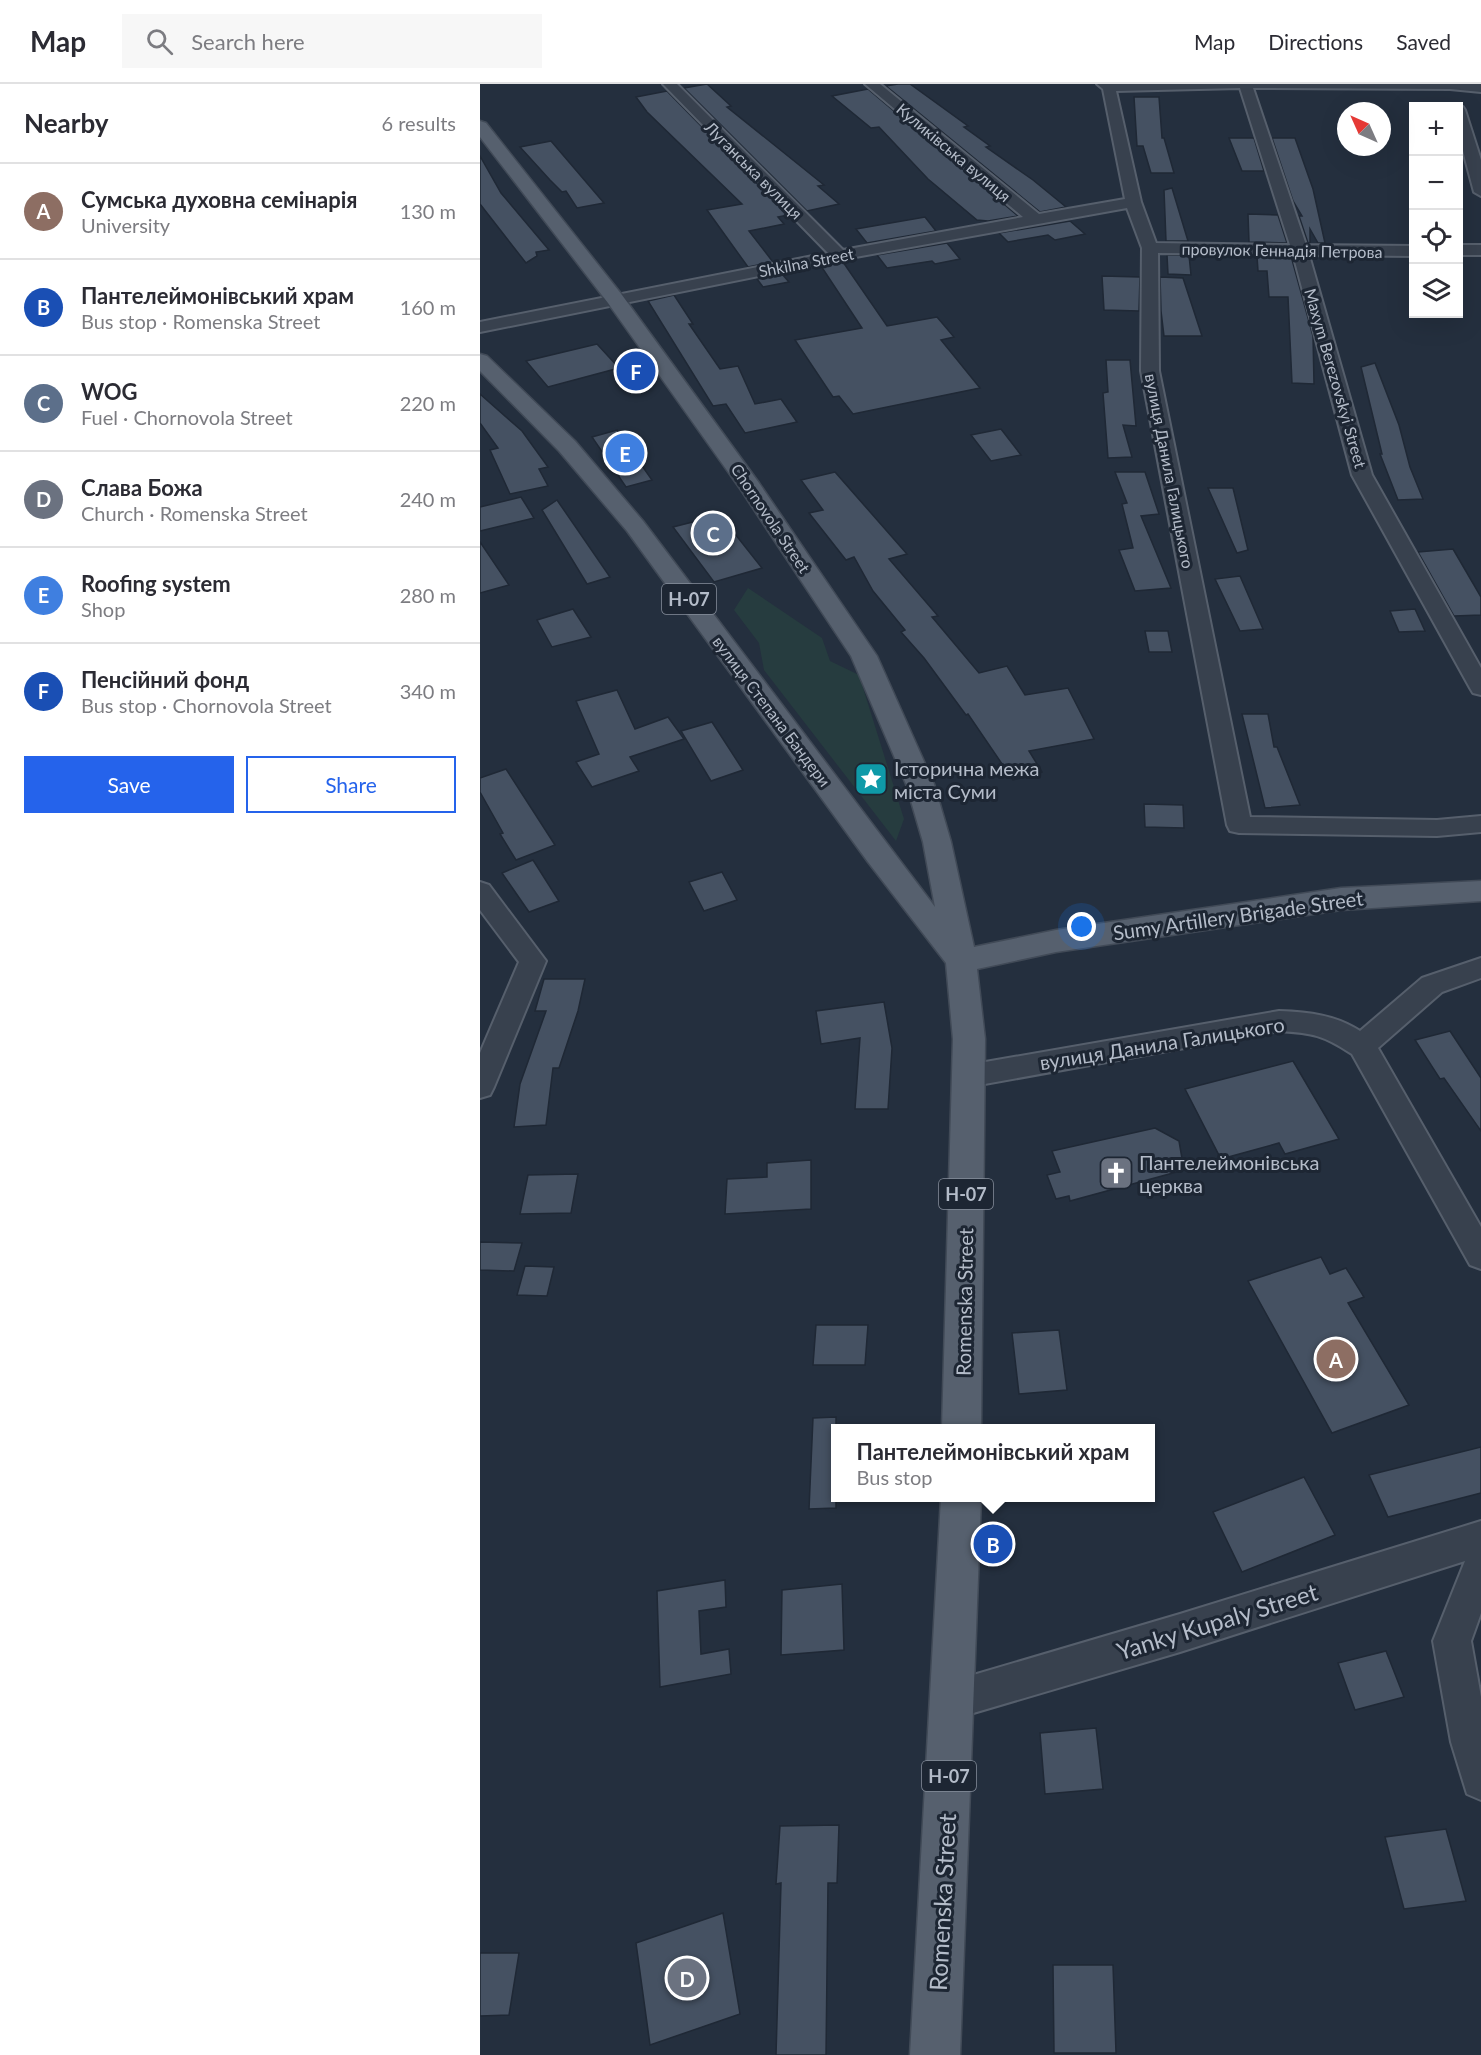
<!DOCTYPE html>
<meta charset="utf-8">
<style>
:root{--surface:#fff;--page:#f7f7f7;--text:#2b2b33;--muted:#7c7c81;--line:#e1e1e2;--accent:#2563eb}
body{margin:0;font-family:Lato,sans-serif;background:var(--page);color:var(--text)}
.controls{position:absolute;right:18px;top:18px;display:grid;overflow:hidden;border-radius:0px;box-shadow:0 6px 24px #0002}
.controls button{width:54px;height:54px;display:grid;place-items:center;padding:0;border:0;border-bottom:2px solid var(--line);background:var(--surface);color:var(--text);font:30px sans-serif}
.compass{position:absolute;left:857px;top:18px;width:54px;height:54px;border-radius:50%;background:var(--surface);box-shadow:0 6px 24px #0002;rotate:315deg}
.you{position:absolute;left:602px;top:843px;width:21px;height:21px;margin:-15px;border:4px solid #fff;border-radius:50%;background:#1a73e8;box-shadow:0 0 0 9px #1a73e833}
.badge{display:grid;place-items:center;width:39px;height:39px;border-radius:50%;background:var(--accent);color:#fff;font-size:20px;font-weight:700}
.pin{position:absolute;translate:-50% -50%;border:3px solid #fff;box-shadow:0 2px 6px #0006}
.popup{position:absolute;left:351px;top:1340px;width:324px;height:78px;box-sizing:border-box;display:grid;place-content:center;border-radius:0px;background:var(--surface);filter:drop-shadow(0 2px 4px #0005);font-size:20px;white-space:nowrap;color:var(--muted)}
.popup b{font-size:22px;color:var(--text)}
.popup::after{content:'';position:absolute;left:50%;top:100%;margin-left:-12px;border:12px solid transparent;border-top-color:var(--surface)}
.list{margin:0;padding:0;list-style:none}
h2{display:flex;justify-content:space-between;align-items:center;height:78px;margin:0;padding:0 24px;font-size:26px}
h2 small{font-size:20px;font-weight:400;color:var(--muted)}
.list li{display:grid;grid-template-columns:39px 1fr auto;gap:18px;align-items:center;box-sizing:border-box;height:96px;padding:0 24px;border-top:2px solid var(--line)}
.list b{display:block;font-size:22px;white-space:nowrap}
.list p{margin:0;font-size:20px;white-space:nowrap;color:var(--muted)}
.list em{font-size:20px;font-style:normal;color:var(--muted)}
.actions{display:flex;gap:12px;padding:18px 24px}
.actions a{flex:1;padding:14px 0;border:2px solid var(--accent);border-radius:0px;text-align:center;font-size:21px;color:var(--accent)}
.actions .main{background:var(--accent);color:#fff}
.icon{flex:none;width:33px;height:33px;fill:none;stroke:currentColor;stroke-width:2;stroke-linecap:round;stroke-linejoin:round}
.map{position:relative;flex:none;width:1001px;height:1971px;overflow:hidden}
header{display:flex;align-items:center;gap:36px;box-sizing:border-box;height:84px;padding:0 30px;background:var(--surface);border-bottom:2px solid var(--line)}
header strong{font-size:28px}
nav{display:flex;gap:33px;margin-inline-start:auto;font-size:21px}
.search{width:420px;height:54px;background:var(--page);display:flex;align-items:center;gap:15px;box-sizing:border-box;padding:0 21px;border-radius:0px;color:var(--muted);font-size:22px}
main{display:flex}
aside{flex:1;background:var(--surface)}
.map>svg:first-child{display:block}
.green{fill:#263c3f}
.building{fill:#455162;stroke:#1f2835;stroke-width:1.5}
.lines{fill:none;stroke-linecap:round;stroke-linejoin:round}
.minor-casing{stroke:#565f6c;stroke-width:4}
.major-casing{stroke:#414a57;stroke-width:3}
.minor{fill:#38414e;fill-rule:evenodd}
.major{fill:#56606e;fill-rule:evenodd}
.labels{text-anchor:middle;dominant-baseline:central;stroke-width:6;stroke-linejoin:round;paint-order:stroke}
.far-street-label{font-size:16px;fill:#b4bcc9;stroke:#1d2633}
.shield{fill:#1d2633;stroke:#878f9c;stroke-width:1.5}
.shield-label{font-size:18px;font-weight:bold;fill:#b4bcc9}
.poi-label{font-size:20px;fill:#b4bcc9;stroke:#1d2633;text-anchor:start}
.street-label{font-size:20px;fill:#b4bcc9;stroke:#1d2633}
.near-street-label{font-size:24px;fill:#b4bcc9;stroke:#1d2633}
</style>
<header>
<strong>Map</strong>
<div class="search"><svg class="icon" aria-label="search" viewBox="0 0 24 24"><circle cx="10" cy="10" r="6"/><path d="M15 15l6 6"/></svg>Search here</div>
<nav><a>Map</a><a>Directions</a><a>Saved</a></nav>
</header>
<main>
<aside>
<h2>Nearby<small>6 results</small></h2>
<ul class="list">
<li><span class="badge" style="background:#8d6e63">A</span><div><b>Сумська духовна семінарія</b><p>University</p></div><em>130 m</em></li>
<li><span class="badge" style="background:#1a4fb4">B</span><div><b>Пантелеймонівський храм</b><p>Bus stop · Romenska Street</p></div><em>160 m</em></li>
<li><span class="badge" style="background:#5c6f8a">C</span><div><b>WOG</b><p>Fuel · Chornovola Street</p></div><em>220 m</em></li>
<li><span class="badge" style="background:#6b7280">D</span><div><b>Слава Божа</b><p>Church · Romenska Street</p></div><em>240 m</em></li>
<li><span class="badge" style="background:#3f7fe0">E</span><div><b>Roofing system</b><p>Shop</p></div><em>280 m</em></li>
<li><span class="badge" style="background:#1a4fb4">F</span><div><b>Пенсійний фонд</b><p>Bus stop · Chornovola Street</p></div><em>340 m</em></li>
</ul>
<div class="actions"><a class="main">Save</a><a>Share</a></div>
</aside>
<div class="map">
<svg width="1001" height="1971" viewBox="0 0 1001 1971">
<rect width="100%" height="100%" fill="#242f3e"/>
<polygon class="green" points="268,504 342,554 350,577 379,591 424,735 416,757 284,586 279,559 254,526"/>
<g class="building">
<polygon points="227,0 251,22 247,23 344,101 338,102 359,120 327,127 204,4"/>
<polygon points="418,0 430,0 488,42 484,43 510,62 506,63 553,96 586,123 560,128 406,2"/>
<polygon points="388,5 538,132 508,137 497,136 448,95 399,43 391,44 352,12"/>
<polygon points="187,7 308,131 298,133 304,140 269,147 293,178 268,183 227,126 262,120 167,28 156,13"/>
<polygon points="654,13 679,13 682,54 684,54 694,89 671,89 663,62 657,62"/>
<polygon points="749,54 774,54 784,87 762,87"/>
<polygon points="792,54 815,54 833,105 845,159 838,159 830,145 830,159 828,159 819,132 822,132 813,117"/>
<polygon points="71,57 124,119 97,124 86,107 82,108 70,96 40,63"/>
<polygon points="0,72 21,109 69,166 56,168 57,172 46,179 0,120"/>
<polygon points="692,104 708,157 686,157 684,106"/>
<polygon points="768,130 798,131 807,159 769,158"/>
<polygon points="445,133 456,147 387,159 376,145"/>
<polygon points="590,137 605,150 575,156 568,151 528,158 519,149"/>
<polygon points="467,159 480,175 455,180 452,177 407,184 397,171"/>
<polygon points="687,171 709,171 711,191 688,190"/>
<polygon points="777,172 811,172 833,252 834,300 812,299 808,213 789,213 787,187 778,187"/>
<polygon points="363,178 407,242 457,233 474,253 461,256 500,304 373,330 359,312 353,313 315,256 382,244 341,182"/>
<polygon points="302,190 309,198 283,203 277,195"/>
<polygon points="622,192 660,193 659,227 624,226"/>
<polygon points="680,193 703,194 722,252 684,252 681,227"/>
<polygon points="194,211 213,240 209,240 240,285 258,282 275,320 301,315 317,338 265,349 246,320 233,322 168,217"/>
<polygon points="117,260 139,284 68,303 46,277"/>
<polygon points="626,276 650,276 656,342 643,341 652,373 628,374 623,309 628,308"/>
<polygon points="895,279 919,341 930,383 943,415 918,416 900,370 902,370 881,283"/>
<polygon points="0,310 42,347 68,383 59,385 68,402 30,410 10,366 18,364 0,339"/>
<polygon points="521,345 541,371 511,377 491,351"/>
<polygon points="137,346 172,396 146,403 112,353"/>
<polygon points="355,388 427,470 409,475 458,532 452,533 499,589 527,582 545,611 588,604 614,655 549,667 562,688 533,696 488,630 486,631 444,574 421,548 425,546 393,507 374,473 366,476 329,429 343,426 321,396"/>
<polygon points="635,388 665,388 679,430 661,432 691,504 655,507 639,466 653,464 642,420 647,419"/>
<polygon points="728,404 753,404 768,466 757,469"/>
<polygon points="41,413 54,434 0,447 0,423"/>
<polygon points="77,416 130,493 107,500 62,426"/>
<polygon points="240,431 282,484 234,498 193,443"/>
<polygon points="0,458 29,501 0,509"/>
<polygon points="973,465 1001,513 1001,531 974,532 938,468"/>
<polygon points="760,492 783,545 760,547 735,495"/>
<polygon points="93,525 111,553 72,563 57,536"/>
<polygon points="935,525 945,547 919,548 910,527"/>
<polygon points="665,547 688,547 692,568 669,568"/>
<polygon points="137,606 155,645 188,633 204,655 150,673 159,687 112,703 96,678 119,670 96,617"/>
<polygon points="762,630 788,630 794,663 797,663 820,721 785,724"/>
<polygon points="232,638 263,686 231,697 201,647"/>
<polygon points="26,685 75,761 36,776 20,750 23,749 0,708 0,694"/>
<polygon points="664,720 703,721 704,744 665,743"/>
<polygon points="53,776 79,817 49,828 22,789"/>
<polygon points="242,788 257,816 224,827 209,798"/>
<polygon points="64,895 105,895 98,927 79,984 73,984 66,1041 34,1043 40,1000 66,927 55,927"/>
<polygon points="404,918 412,964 408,1025 375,1025 380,954 341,960 336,927"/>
<polygon points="970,947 1001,994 1001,1047 964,994 960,995 935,956"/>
<polygon points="813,977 859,1055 805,1070 799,1059 741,1075 705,1005"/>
<polygon points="675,1044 699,1057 704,1086 590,1117 589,1112 576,1115 567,1091 580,1088 572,1067"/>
<polygon points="331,1076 331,1125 245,1130 247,1095 287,1093 287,1079"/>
<polygon points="98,1090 91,1129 40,1130 48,1091"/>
<polygon points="0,1158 42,1159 34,1187 0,1186"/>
<polygon points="841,1173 850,1190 866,1184 884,1213 868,1219 929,1321 852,1349 768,1197"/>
<polygon points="45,1182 74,1183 67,1212 37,1211"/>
<polygon points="336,1241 388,1241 385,1281 333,1281"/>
<polygon points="579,1246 587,1306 539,1310 532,1249"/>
<polygon points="356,1333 356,1424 329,1425 333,1334"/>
<polygon points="1001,1363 1001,1409 908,1433 889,1391"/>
<polygon points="824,1393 855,1451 762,1488 733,1428"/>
<polygon points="245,1496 246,1523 219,1527 221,1570 249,1565 251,1590 180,1603 177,1507"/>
<polygon points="362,1500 364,1566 301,1571 302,1506"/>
<polygon points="906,1567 924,1613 875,1626 858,1579"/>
<polygon points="616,1644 623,1705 565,1710 560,1649"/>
<polygon points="359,1741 357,1799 348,1799 346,1971 296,1971 301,1799 296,1800 300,1742"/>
<polygon points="966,1745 986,1817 924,1825 905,1753"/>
<polygon points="243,1829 260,1930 170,1961 156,1859"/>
<polygon points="0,1869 39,1869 29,1931 0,1932"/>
<polygon points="573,1881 633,1881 636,1969 574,1969"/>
</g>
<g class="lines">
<g class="minor-casing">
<g id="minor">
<path d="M 183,0 L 197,0 L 363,166 L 543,133 L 385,0 L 400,0 L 559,130 L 645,115 L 623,5 L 617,0 L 1001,0 L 1001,8 L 970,5 L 773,4 L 826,161 L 934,162 L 934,172 L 829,171 L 892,391 L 1001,584 L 1001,611 L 993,609 L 990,604 L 872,391 L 813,170 L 678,169 L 679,287 L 770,733 L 957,736 L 1001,732 L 1001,748 L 957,752 L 759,749 L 750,747 L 747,741 L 661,287 L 662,164 L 647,124 L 359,176 L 0,248 L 0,238 L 348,169 ZM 760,4 L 810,161 L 676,159 L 661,118 L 636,7 Z"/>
<polygon points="976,22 983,23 985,26 1001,76 1001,112 994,108 978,48 978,22"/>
<rect x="978" y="161" width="23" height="10"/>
<polygon points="0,798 9,801 66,877 14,1003 10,1011 0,1014 0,969 39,878 0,826"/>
<path d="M 1001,874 L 1001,894 L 962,908 L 898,964 L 1001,1143 L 1001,1185 L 990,1181 L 872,970 C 843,951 833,949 799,947 L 488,1003 L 478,1000 L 474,992 L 478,984 L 488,981 L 799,927 C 829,928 855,931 880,947 L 942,894 Z"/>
<polygon points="1001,1437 1001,1529 991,1557 1001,1613 1001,1716 987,1710 971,1658 953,1557 985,1477 700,1568 473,1635 459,1630 454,1616 459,1602 473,1597 700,1530"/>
</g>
</g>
<g class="major-casing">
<g id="major">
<polygon points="0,37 6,39 142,211 279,399 397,572 454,700 471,758 494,863 576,846 861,804 1001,797 1001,817 861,826 576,868 497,885 505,955 501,1344 462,1344 473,955 466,879 388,778 147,447 79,367 0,287 0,270 7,272 95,357 163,437 455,823 443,758 426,700 371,572 261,406 128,219 0,53"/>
<polygon points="461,1414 501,1414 480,1971 430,1971"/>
</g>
</g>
<use href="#minor" class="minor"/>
<use href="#major" class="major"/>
</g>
<defs>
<g id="sight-square" transform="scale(1.725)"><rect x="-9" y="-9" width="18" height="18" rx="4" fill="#0f9aa8" stroke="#1d2633"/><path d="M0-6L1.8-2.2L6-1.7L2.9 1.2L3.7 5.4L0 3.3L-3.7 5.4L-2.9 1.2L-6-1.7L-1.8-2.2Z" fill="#fff"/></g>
<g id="church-square" transform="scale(1.725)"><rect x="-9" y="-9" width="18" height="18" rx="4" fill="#6b7280" stroke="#1d2633"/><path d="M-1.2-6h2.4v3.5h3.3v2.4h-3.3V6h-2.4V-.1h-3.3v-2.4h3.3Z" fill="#fff"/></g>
</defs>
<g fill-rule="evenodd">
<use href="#sight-square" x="391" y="695"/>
<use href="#church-square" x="636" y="1089"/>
</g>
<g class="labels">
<g class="far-street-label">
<text transform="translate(474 68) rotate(40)">Куликівська вулиця</text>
<text transform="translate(274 86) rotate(45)">Луганська вулиця</text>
<text transform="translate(802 166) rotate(1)">провулок Геннадія Петрова</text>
<text transform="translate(326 178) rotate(-11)">Shkilna Street</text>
<text transform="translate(856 294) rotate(74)">Maxym Berezovskyi Street</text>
<text transform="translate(690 387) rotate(79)">вулиця Данила Галицького</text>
<text transform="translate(291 434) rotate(56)">Chornovola Street</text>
<text transform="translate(292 627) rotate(53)">вулиця Степана Бандери</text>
</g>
<g class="shield">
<rect x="182" y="500" width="54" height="30" rx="4.5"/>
<rect x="459" y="1095" width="54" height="30" rx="4.5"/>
<rect x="442" y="1677" width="54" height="30" rx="4.5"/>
</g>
<g class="shield-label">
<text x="209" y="515">Н-07</text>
<text x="486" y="1110">Н-07</text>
<text x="469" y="1692">Н-07</text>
</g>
<g class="poi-label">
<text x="414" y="684">Історична межа<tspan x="414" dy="23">міста Суми</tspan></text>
<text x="659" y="1078">Пантелеймонівська<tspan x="659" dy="23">церква</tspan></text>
</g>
<g class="street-label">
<text transform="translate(758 831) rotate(-8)">Sumy Artillery Brigade Street</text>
<text transform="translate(682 959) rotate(-9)">вулиця Данила Галицького</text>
<text transform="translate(484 1218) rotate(-89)">Romenska Street</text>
</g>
<g class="near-street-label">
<text transform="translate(737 1537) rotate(-17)">Yanky Kupaly Street</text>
<text transform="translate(462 1818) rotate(-87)">Romenska Street</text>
</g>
</g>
</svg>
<div class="controls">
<button>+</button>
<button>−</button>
<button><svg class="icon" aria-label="locate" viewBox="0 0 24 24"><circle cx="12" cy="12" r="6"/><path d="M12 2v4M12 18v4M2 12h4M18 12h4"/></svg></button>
<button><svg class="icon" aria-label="layers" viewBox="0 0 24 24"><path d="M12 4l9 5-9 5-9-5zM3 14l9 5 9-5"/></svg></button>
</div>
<svg class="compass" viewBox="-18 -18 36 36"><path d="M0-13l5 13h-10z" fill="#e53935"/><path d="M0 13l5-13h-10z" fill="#7c7c81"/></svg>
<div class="you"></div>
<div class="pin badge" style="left:856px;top:1275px;background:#8d6e63">A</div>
<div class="pin badge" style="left:513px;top:1460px;background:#1a4fb4">B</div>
<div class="popup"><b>Пантелеймонівський храм</b>Bus stop</div>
<div class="pin badge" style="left:233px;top:449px;background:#5c6f8a">C</div>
<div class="pin badge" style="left:207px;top:1894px;background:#6b7280">D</div>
<div class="pin badge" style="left:145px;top:369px;background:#3f7fe0">E</div>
<div class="pin badge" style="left:156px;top:287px;background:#1a4fb4">F</div>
</div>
</main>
